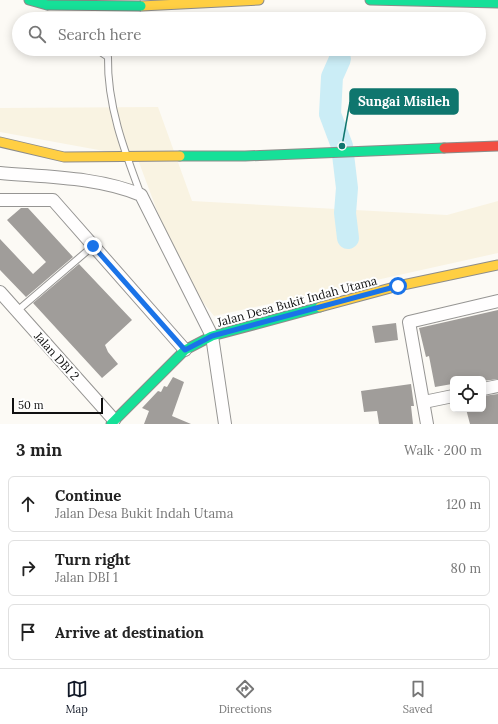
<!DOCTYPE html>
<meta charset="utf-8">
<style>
:root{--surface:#fff;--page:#f2f2f2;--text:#222;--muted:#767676;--line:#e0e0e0;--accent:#111827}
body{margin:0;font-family:Lora,serif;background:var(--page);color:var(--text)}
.controls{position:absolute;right:12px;bottom:12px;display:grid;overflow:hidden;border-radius:6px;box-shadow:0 2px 10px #0003}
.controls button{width:36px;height:36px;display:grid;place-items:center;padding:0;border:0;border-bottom:1px solid var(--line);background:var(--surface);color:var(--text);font:20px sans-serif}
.scale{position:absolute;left:12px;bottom:10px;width:91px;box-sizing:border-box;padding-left:4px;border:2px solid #101010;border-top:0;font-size:11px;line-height:14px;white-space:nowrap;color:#101010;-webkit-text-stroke:3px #fff;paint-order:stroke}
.stop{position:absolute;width:12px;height:12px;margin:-9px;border:3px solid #1a73e8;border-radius:50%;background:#fff}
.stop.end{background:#1a73e8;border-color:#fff;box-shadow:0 1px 4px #0008}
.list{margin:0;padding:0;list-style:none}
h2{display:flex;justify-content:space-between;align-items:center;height:52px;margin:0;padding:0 16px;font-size:17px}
h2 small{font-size:13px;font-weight:400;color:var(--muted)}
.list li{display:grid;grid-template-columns:26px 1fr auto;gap:12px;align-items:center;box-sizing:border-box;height:56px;margin:0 8px 8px;padding:0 8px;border:1px solid var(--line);border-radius:6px}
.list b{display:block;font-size:15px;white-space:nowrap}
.list p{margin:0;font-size:13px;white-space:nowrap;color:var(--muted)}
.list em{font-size:13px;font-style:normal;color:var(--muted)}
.icon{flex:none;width:22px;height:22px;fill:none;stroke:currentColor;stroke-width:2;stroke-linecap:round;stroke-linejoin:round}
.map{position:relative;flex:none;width:498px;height:424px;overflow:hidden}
.search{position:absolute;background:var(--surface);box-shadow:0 2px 10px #0003;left:12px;right:12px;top:12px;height:44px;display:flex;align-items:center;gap:10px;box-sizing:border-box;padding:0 14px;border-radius:22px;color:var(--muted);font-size:15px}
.sheet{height:244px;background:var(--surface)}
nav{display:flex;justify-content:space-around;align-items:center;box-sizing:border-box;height:56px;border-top:1px solid var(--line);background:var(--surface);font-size:11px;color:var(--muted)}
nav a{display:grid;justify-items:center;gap:2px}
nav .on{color:var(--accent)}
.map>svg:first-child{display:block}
.farmland{fill:#f9f3e2}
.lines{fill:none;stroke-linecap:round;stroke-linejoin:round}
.river{stroke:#cbedf6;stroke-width:22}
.building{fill:#a09d9a}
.lane-casing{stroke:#969593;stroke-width:8}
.street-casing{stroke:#969593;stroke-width:14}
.fast-casing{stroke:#8d8c8a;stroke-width:11}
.slow-casing{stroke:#8d8c8a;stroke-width:11}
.jam-casing{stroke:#8d8c8a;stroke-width:11}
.lane{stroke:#fffefe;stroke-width:6}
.street{stroke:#fffefe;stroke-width:12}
.fast{stroke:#16e098;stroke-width:9}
.slow{stroke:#ffcf43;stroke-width:9}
.jam{stroke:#f24e42;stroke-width:9}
.fast-bridge-casing{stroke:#848380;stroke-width:11;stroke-linecap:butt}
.fast-bridge{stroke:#16e098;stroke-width:9}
.route{stroke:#1a73e8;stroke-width:5}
.labels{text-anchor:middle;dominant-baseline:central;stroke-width:4;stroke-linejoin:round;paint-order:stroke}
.street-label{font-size:12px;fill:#101010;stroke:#fff}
.leader{fill:none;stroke:#0f766e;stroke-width:1.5}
.callout-dot{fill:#0f766e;stroke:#fff;stroke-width:1.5}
.callout{fill:#0f766e;stroke:#0f766e;stroke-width:1.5}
.callout-label{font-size:13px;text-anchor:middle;font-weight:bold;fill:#fff}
</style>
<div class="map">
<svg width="498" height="424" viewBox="0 0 498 424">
<rect width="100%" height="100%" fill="#fcfaf5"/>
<polygon class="farmland" points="158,107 192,201 447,215 498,201 498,253 214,316 181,275 137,157 0,132 0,108"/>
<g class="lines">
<polyline class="river" points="340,59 332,77 330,114 342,146 347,188 345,213 348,238"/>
</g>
<g class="building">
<polygon points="21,208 28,208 73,257 26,297 0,270 0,239 33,274 46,262 7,220"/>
<polygon points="79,264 132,320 105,345 108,352 118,364 102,378 33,303"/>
<polygon points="498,310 498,379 483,381 483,379 451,379 452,384 435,387 429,356 426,357 419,328"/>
<polygon points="396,323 398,340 375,343 372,326"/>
<polygon points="173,377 184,382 172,416 191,424 144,424 149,411 142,408 158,391 161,392 164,386 167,387"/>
<polygon points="411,384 414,406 411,406 413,424 379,424 377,411 364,412 361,391"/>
<polygon points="498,394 498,424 470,424 466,409 483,409 483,396"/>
</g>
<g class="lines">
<g class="lane-casing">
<g id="lane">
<path d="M 96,49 L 108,57 C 107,105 124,150 141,195"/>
<polyline points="17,311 93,246"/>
</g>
</g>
<g class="street-casing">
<g id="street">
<path d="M 0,173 C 46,177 99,177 141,195 L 212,336 L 225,424"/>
<polyline points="0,200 53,200 185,350"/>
<polyline points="0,292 114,420"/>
<polyline points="483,389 498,386"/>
<polyline points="424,402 453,396"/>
<polyline points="427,424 409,322 498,301"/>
</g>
</g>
<g class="fast-casing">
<g id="fast">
<polyline points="29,0 47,5"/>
<polyline points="370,0 498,3"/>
<polyline points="180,156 245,156 444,148"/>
<polyline points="111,424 185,350 212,336 320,307"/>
</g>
</g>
<g class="slow-casing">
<g id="slow">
<polyline points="141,6 259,0"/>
<polyline points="0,142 64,157 180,156"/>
<polyline points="320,307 398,286 498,265"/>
</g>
</g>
<g class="jam-casing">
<polyline id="jam" points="444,148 498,146"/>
</g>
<use href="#lane" class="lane"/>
<use href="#street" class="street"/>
<use href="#fast" class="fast"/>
<use href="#slow" class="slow"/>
<use href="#jam" class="jam"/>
<g class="fast-bridge-casing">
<polyline id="fast-bridge" points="47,5 141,6"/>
</g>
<use href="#fast-bridge" class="fast-bridge"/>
</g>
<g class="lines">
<polyline class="route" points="93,246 185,350 212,336 398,286"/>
</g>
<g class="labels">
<g class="street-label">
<text transform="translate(297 301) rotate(-15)">Jalan Desa Bukit Indah Utama</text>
<text transform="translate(57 356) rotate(48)">Jalan DBI 2</text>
</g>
</g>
<path class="leader" d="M342 146L350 102"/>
<circle class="callout-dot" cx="342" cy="146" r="4"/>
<rect class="callout" x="350" y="89" width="108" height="25" rx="4"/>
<g class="callout-label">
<text x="404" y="106">Sungai Misileh</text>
</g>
</svg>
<div class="controls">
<button><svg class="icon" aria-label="locate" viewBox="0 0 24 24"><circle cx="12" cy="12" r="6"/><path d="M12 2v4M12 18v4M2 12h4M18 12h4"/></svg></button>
</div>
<div class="scale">50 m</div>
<div class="stop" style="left:398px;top:286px"></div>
<div class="stop end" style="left:93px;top:246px"></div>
<div class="search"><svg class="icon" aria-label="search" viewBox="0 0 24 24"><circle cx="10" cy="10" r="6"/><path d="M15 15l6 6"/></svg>Search here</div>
</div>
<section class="sheet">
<h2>3 min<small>Walk · 200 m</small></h2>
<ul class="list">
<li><svg class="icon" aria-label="ahead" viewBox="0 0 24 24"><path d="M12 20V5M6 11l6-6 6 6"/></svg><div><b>Continue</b><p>Jalan Desa Bukit Indah Utama</p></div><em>120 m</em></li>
<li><svg class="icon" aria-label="right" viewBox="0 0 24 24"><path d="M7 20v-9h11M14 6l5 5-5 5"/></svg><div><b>Turn right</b><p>Jalan DBI 1</p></div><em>80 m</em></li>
<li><svg class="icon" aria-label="arrive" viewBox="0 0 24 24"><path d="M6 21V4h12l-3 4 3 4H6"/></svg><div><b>Arrive at destination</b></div></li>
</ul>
</section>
<nav>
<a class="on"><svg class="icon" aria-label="map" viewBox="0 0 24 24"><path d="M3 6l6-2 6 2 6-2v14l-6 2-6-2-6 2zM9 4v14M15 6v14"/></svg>Map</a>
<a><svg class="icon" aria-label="directions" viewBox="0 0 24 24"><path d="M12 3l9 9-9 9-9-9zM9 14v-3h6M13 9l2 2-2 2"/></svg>Directions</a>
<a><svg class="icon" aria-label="saved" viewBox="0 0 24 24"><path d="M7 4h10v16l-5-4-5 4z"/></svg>Saved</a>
</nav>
